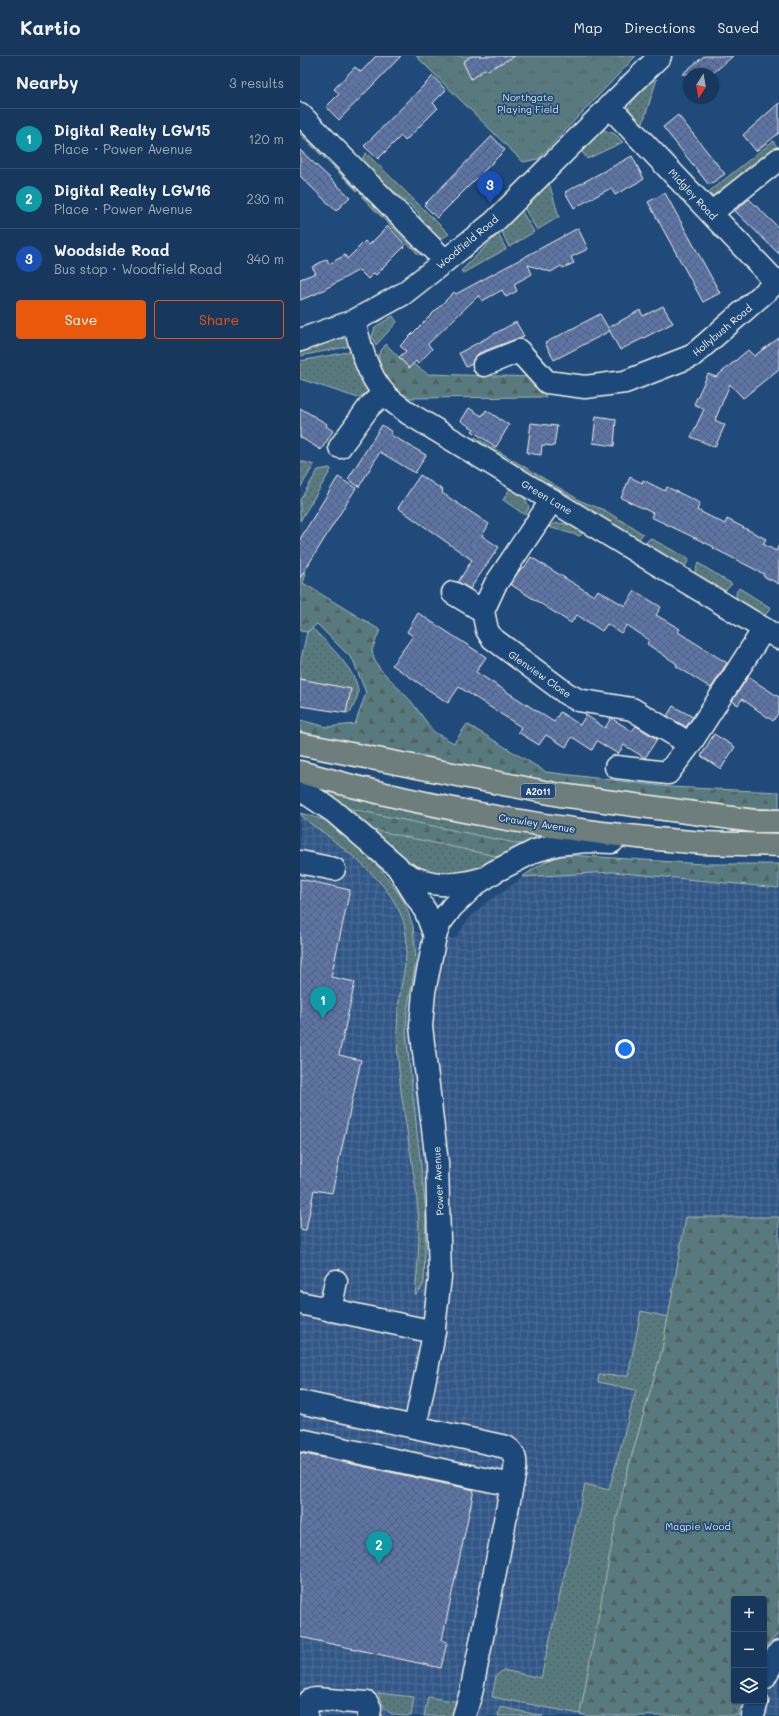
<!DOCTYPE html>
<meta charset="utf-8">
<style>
:root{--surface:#17385c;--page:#244365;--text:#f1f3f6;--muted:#9eacbb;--line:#365272;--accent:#ea580c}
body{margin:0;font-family:Mali,sans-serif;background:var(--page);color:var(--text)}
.controls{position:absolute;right:12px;bottom:12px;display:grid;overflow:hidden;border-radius:4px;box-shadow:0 1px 3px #0004}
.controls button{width:36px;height:36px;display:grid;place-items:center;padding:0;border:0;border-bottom:1px solid var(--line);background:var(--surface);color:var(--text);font:20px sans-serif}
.compass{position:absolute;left:383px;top:12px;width:36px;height:36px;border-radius:50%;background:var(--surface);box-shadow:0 1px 3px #0004;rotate:191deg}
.you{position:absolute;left:325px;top:993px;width:14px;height:14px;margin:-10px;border:3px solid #fff;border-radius:50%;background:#1a73e8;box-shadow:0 0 0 6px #1a73e833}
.badge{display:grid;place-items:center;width:26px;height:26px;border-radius:50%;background:var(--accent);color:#fff;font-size:13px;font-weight:700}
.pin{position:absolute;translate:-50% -33px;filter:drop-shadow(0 1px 2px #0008)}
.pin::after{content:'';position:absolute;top:21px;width:14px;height:12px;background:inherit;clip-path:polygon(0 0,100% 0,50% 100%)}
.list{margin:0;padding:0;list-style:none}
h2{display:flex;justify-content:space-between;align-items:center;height:52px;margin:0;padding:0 16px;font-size:17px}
h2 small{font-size:13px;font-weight:400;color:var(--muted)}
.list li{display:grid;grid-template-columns:26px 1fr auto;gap:12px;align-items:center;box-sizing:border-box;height:60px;padding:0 16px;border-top:1px solid var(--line)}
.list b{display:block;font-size:15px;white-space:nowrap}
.list p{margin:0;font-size:13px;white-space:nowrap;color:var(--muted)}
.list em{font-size:13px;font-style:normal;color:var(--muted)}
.actions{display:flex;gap:8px;padding:12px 16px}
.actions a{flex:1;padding:9px 0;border:1px solid var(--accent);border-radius:4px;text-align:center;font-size:14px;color:var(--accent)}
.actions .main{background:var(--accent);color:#fff}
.icon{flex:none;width:22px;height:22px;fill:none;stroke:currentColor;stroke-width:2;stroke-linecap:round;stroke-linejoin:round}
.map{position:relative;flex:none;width:479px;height:1660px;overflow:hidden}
header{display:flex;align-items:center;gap:24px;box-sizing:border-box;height:56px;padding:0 20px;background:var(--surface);border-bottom:1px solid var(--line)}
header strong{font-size:19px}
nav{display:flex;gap:22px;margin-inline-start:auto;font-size:14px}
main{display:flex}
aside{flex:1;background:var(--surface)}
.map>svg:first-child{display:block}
.industrial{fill:url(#industrial-grid);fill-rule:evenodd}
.grass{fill:url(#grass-dots);stroke:#a6b6b4}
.forest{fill:url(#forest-firs);stroke:#a6b6b4}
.park{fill:url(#park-tufts);stroke:#a6b6b4}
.building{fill:url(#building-cross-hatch);stroke:#f4f1e8}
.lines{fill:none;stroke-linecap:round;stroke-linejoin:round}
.minor-casing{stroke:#f4f1e8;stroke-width:25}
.major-casing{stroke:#f4f1e8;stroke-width:25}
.minor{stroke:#1f4a7a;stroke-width:22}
.major{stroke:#6d7e7c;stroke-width:22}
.labels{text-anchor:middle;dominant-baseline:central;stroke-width:3.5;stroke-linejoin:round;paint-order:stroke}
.shield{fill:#1f4a7a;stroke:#b4bfc7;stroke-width:1}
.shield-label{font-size:9px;font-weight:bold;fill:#f4f1e8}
.park-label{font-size:10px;fill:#dddfd8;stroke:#1f4a7a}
.street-label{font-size:10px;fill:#f4f1e8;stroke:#1f4a7a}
</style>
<header>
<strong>Kartio</strong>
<nav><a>Map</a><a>Directions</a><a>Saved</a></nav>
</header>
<main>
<aside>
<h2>Nearby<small>3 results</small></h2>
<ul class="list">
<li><span class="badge" style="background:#0f9aa8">1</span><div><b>Digital Realty LGW15</b><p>Place · Power Avenue</p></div><em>120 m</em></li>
<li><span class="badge" style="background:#0f9aa8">2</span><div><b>Digital Realty LGW16</b><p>Place · Power Avenue</p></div><em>230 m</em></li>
<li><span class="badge" style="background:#1a4fb4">3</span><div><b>Woodside Road</b><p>Bus stop · Woodfield Road</p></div><em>340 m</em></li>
</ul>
<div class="actions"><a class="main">Save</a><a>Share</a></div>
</aside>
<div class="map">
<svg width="479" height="1660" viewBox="0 0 479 1660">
<defs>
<pattern id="industrial-grid" width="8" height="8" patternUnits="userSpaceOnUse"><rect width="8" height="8" fill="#325787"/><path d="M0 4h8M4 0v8" fill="none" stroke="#507098"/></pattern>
<pattern id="grass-dots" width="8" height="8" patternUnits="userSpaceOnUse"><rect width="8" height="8" fill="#597a7f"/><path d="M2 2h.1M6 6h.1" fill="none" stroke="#516162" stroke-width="1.8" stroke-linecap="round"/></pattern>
<pattern id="forest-firs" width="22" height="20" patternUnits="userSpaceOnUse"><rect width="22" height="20" fill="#597a7f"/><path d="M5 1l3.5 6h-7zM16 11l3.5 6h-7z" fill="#516162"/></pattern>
<pattern id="park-tufts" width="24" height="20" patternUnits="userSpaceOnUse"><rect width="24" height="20" fill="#597a7f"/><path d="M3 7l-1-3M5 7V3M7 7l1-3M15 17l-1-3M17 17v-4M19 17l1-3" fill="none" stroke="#516162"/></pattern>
<pattern id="building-cross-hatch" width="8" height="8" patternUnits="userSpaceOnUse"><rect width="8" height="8" fill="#5d75a6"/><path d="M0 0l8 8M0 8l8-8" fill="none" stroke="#54617b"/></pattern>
</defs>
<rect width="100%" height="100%" fill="#1f4a7a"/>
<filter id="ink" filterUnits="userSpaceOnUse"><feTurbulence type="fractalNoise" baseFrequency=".025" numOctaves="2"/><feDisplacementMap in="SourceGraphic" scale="8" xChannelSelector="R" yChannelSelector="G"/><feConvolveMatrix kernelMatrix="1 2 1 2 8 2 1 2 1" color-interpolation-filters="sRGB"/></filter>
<g filter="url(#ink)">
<path class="industrial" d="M 0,758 L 53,800 L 76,822 L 96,850 L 105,874 L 155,883 L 167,865 L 183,849 L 248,804 L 479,832 L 479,1660 L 0,1660 ZM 434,1543 L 464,1543 L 464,1645 L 434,1645 Z"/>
<g class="grass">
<path d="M 357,23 L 341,73 C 336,68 329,62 328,55 C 328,47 350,27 357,23 Z"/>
<polygon points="0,70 59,132 57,135 0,78"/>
<polygon points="304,74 315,78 323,86 287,103 279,91 293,79"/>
<polygon points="473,85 478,92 421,138 415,140 406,138"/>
<polygon points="66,97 149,178 141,183 135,182 121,169 121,163 118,156 72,116 63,110 63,101"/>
<polygon points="248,123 259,161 237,174 223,150"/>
<polygon points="66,138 122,196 122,198 119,199 62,141"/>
<polygon points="221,154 234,176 209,191 201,174"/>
<polygon points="198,178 206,193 163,217 161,215"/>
<polygon points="93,260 97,266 76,289 72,281 75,271"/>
<polygon points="42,282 49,285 51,290 0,300 0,297 36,283"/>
<polygon points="53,295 71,334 58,342 0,323 0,305"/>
<polygon points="175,381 281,445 304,454 343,478 338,484 174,386"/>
<polygon points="0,405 14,409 0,432"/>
<polygon points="30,412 31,414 0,465 0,444 18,414"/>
<path d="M 211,431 C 221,437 226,441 229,452 L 225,459 L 203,444 Z"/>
<path d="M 257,467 C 267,468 275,468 283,476 L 280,480 L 248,471 Z"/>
<polygon points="350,482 389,503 385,511 380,514 347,495 346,487"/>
<polygon points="398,507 432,528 421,539 393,522"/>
<polygon points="439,532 471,552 463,562 437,548 436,537"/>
<path d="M 12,572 C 25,584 61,619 58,638 C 57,644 53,650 51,656 L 46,657 L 51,633 L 0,623 L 0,608 L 7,576 Z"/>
<polygon points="30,735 231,778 235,780 236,783 232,789 175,815 160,819 118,816 25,738"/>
<path d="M 0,757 L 29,765 L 79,811 L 100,839 L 106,850 L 113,870 L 116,905 L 107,955 L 106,977 L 126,1156 L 124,1226 L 121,1233 L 115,1239 C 118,1211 120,1182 118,1154 C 112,1088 93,1022 98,955 C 100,922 115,890 100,857 C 85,824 55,802 28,780 C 19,773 6,766 0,757 Z"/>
<polygon points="341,1255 368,1261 362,1294 328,1413 280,1658 192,1641 196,1620 203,1614 241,1622 285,1428 309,1434 336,1334 298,1326 299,1319 328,1320"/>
<path d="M 78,1637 L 114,1641 L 111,1660 C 89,1660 85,1657 78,1637 Z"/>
<polygon points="128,1641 159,1646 152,1660 124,1660"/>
<polygon points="200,1651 243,1660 198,1660"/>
</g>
<g class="forest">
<path d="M 86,288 L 109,312 L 113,308 L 128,318 L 235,321 L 246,341 L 105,342 C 86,326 84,321 78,299 Z"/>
<polygon points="0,513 6,518 3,527 80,574 72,594 74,603 80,613 111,645 134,676 154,687 167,668 246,716 370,731 479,736 479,753 410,751 275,734 0,678 0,664 27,671 55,668 66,637 53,604 17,568 7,576 0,575"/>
<polygon points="32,749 229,790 205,802 59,771"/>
<path d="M 270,799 L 403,808 L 479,808 L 479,832 L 313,816 L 222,821 C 238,810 251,800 270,799 Z"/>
<polygon points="386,1161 479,1161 479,1577 464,1592 464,1543 434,1543 434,1645 442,1645 439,1660 288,1660 280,1658 316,1466 328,1413 362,1294"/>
</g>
<polygon class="park" points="116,0 336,0 238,103 223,106"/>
<g class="building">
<polygon points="76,0 101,0 39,64 26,51 39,38 34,33 55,11 61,16"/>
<polygon points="171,0 215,0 186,15 185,13 171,23 163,6"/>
<polygon points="404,0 433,0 412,18 382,18"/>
<polygon points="133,20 146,34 133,47 138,52 105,85 101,80 78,103 64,90"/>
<polygon points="479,47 479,77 456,95 443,79"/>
<polygon points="378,59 425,118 409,129 363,71"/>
<polygon points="192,80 205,94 137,162 124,149"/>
<polygon points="0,94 50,141 36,155 0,120"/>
<polygon points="332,100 344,123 315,139 311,132 274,152 265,136"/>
<polygon points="365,137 420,237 403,246 348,146"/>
<polygon points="449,143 479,172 479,198 435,155"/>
<polygon points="88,170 106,189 76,219 74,217 68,223 59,214 16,238 0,244 0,223 16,217 12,211 27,203 29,208 45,199 47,203 65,185 69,189"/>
<polygon points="278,172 288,193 271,201 274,207 263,212 261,210 251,216 228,209 232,218 214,228 217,235 206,241 202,234 182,245 179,239 128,288 132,293 118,308 116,305 109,312 99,301 106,295 100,290 154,236 156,238"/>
<polygon points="363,250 373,267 320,294 308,272 340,254 343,260"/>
<polygon points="300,258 310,275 254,304 245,287"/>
<polygon points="216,266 224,280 179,297 174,302 172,308 166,311 159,297"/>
<polygon points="479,282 479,313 443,342 430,328 415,364 425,369 415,391 391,381 404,353 394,348 408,318 416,321 448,294 454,300"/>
<polygon points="0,352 27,368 26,370 33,375 21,394 0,381"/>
<polygon points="169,352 182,360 186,354 209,369 196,391 172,375 174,373 161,365"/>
<polygon points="296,360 316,363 314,390 293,387"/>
<polygon points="231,367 257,370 254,390 242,389 241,399 227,397"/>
<polygon points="82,369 92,376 91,379 126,399 115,417 80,396 59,431 48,423"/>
<polygon points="120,419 143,434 142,437 189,468 182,480 199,491 170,533 158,526 172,504 98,452"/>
<polygon points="38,421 56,432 0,522 0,483"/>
<polygon points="330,421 342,427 343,424 365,435 367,431 400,447 397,454 425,468 427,463 466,483 463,488 476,495 479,489 479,528 463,520 464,518 413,492 414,491 351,461 353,457 321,442"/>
<polygon points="231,501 294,540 298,534 325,550 335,535 361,551 356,559 380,573 378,576 427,607 411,632 376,610 377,608 347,588 349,584 327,569 321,577 307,568 302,575 277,559 271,567 210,528 222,511 224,512"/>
<polygon points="118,557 186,601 176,616 254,666 260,656 280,669 286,659 305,672 311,662 332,675 336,670 357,683 345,702 324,689 318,698 297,685 292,694 272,681 266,691 246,679 239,689 218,676 221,671 159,631 148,647 92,609 113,580 107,576"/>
<polygon points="448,621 479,641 479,656 473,665 442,643 438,649 432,645"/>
<polygon points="0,623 51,633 46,657 0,650"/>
<polygon points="373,650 393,661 386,671 367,660"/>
<polygon points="414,678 435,691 421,713 401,700"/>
<polygon points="0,823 50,834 31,921 55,926 39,999 61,1004 32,1137 14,1134 6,1174 0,1173"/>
<polygon points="0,1397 174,1434 142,1584 147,1586 141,1612 0,1581"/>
</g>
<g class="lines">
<g class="minor-casing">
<g id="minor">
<polyline points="309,50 476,226"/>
<polyline points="0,58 145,205"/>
<polyline points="411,157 479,103"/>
<path d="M 54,265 C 60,289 67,318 84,337 C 90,345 101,351 108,357 L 479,582"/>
<polyline points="0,284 54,265 103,238 145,205 194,166 360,0"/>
<polyline points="184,309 219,295 247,326 285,331 325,326 392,300 479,224"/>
<polyline points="40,391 69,351 84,337"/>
<polyline points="252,444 195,529 183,555 187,574 192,582 267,638 278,644 332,653 390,688 368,717 316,711"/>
<polyline points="153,537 183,555"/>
<polyline points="390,688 464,573"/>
<polyline points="0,733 33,755 97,810 126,856 135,880"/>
<polyline points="0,806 34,813"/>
<path d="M 101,815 C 126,831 154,831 181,823"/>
<polyline points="0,1247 134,1276"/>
<polyline points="30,1254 36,1225"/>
<path d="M 0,1346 L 206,1391 C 220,1399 215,1416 212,1429"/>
<polyline points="115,1371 132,1288 140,1221 137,1107 121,970 124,936 135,880 140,867 152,851 176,828 194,816 235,795 258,788 286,785 312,786"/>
<polyline points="0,1384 212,1429 171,1637 164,1660"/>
<polyline points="464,1622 479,1596"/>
<path d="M 6,1660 C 7,1651 6,1643 16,1643 L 67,1647 L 70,1652 L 69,1660"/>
<polyline points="453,1660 457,1645"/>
</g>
</g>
<g class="major-casing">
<g id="major">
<polyline points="0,688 260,739 454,765 479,765"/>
<path d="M 0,716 C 131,753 267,777 403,787 C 428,788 454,788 479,789"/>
</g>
</g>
<use href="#minor" class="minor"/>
<use href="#major" class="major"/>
</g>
</g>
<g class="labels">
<rect class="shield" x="221" y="728" width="34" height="14" rx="3"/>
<g class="shield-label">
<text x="238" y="735">A2011</text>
</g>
<g class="park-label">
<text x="228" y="41">Northgate<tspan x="228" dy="12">Playing Field</tspan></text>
<text x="398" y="1470">Magpie Wood</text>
</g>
<g class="street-label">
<text transform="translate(393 138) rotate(47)">Midgley Road</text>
<text transform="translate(167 186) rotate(-40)">Woodfield Road</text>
<text transform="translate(422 274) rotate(-40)">Hollybush Road</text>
<text transform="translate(247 441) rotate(31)">Green Lane</text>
<text transform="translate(240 618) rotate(35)">Glenview Close</text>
<text transform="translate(237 767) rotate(9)">Crawley Avenue</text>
<text transform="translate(138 1125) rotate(-93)">Power Avenue</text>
</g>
</g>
</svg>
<div class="controls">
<button>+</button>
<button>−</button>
<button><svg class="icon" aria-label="layers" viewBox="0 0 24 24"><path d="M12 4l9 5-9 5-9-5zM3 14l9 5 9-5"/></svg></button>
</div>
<svg class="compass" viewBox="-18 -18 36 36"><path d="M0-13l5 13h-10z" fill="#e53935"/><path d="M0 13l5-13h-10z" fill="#9eacbb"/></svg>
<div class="you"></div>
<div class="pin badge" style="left:23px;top:963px;background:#0f9aa8">1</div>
<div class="pin badge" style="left:79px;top:1508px;background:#0f9aa8">2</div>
<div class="pin badge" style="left:190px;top:148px;background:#1a4fb4">3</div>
</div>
</main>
